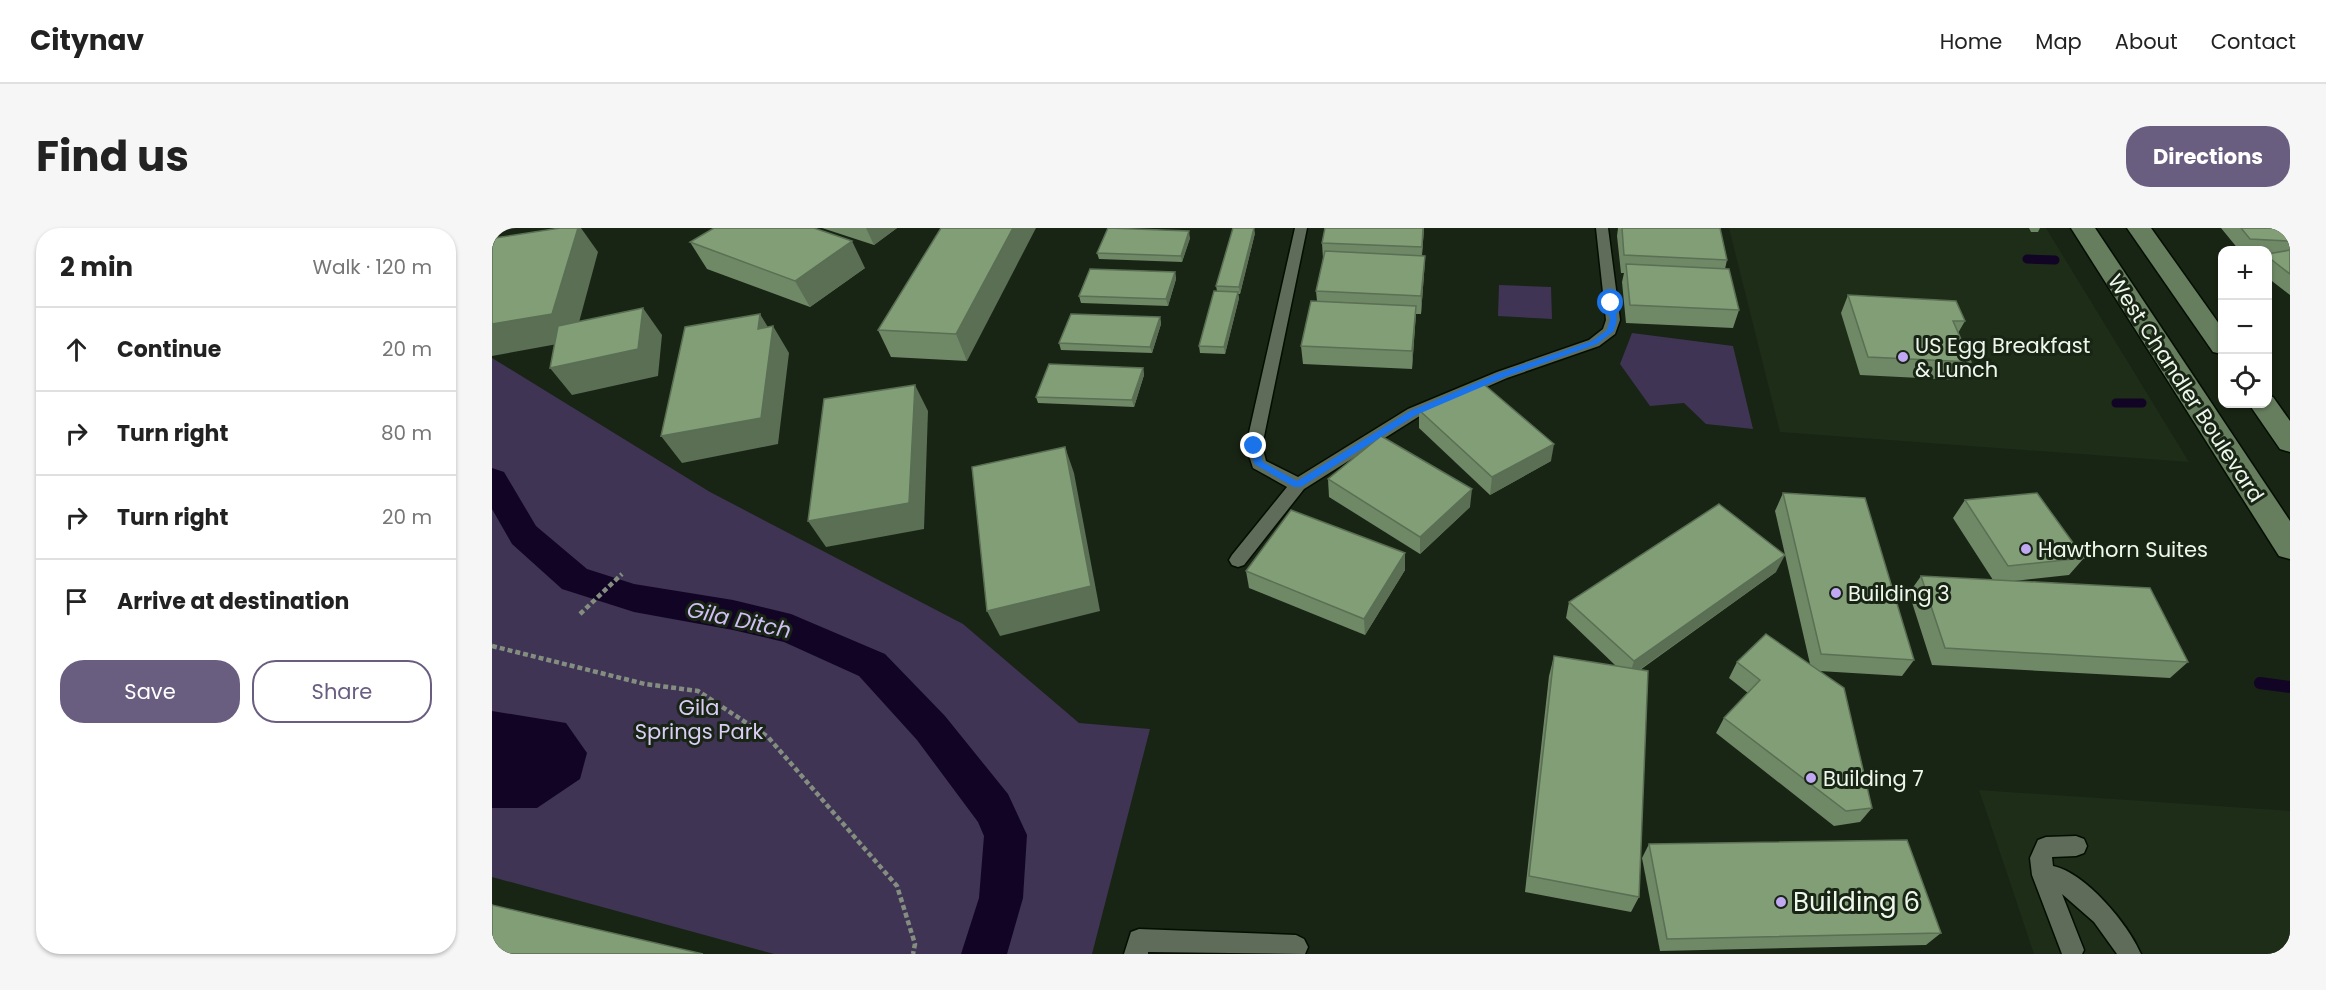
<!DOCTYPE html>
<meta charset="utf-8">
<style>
:root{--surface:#fff;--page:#f6f6f6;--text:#222;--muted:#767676;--line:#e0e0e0;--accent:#6a5e80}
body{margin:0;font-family:Poppins,sans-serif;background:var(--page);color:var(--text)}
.controls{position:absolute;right:18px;top:18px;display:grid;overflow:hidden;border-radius:12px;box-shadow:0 2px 4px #0004}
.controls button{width:54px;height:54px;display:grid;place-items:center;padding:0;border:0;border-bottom:2px solid var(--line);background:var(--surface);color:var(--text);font:30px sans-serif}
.stop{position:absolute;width:18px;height:18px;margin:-14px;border:4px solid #1a73e8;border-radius:50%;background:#fff}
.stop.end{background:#1a73e8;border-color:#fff;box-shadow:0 2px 6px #0008}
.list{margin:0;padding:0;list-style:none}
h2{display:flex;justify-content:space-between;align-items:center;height:78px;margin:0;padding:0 24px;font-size:26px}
h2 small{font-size:20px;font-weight:400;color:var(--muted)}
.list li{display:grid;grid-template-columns:39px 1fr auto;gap:18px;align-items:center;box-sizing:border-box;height:84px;padding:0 24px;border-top:2px solid var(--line)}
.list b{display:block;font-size:22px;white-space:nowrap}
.list em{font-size:20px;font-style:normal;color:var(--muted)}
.actions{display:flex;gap:12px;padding:18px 24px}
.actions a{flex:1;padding:14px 0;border:2px solid var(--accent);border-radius:24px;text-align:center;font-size:21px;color:var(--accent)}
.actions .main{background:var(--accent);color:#fff}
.icon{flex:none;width:33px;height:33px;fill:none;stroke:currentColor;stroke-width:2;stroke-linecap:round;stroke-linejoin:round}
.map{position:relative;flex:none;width:1798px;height:726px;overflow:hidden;border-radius:24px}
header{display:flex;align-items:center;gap:36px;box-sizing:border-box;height:84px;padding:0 30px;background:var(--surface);border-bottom:2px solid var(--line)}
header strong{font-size:28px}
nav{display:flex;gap:33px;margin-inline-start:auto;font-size:21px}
.intro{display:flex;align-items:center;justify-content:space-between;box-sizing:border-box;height:144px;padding:0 36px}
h1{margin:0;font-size:42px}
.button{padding:15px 27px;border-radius:24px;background:var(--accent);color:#fff;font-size:21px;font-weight:700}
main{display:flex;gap:36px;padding:0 36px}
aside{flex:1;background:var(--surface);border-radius:24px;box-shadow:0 2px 4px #0004}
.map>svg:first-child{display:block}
.built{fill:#1d2d17}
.green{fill:#3f3454}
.water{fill:#120425}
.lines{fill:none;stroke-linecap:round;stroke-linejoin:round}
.stream-far1{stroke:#120425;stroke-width:9}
.stream{stroke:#120425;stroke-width:12}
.canal{fill:#120425;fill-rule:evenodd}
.lane-casing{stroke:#040d02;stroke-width:3}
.secondary-casing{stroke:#040d02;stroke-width:3}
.path{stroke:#848e80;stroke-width:4.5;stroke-dasharray:5 3;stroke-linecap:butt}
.lane{fill:#5e6c59;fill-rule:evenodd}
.secondary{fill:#667e5e;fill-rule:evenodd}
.wall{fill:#6f8866}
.shaded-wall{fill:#5a6f53}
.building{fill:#819e77;stroke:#5a6f53;stroke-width:1.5}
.route{fill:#1a73e8}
.poi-dot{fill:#c1a8f3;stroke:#182414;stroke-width:2}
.labels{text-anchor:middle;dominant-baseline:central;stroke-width:6;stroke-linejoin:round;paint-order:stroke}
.poi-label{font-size:21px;fill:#eff7ec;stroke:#182414;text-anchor:start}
.street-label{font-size:21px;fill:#eff7ec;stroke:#182414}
.park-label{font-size:21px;fill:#dacdf6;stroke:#182414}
.water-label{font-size:22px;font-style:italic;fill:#d0bff5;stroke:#182414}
.near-poi-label{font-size:26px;fill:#eff7ec;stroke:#182414;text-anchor:start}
</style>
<header>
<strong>Citynav</strong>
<nav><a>Home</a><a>Map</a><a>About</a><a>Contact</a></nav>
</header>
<div class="intro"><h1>Find us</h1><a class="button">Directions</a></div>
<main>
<aside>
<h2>2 min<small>Walk · 120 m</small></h2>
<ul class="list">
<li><svg class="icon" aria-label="ahead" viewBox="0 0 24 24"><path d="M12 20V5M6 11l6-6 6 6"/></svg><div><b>Continue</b></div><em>20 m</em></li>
<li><svg class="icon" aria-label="right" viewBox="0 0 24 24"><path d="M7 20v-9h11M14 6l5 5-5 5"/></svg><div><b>Turn right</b></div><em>80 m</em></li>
<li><svg class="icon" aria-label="right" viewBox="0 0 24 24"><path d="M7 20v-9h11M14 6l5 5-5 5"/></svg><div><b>Turn right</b></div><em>20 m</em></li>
<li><svg class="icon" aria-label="arrive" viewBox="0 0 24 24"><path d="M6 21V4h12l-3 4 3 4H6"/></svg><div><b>Arrive at destination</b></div></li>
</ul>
<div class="actions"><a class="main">Save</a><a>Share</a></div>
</aside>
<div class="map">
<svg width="1798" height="726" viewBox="0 0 1798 726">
<rect width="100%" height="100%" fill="#182414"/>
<g class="built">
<polygon points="1237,0 1554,0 1697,234 1288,204"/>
<polygon points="1487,562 1798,583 1798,726 1542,726"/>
</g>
<g class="green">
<polygon points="1007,57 1059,59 1060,91 1006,88"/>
<polygon points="1140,105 1241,118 1261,201 1214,196 1192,175 1158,178 1128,136"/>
<polygon points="0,130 218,264 471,396 587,495 658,501 600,726 282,726 0,649"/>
</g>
<polygon class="water" points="0,483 74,495 95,525 88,551 45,580 0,580"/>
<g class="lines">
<g class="stream-far1">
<polyline points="1535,31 1563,32"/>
<polyline points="1624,175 1650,175"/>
</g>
<polyline class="stream" points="1768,455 1798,459"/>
<polygon class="canal" points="0,240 12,244 44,298 95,341 142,356 241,372 299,386 393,426 453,488 516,566 535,607 531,670 515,726 469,726 487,670 492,608 486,594 425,512 367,448 292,414 241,402 142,384 70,361 20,316 0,281"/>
<g class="lane-casing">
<g id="lane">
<polygon points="803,0 815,0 770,218 774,233 806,249 916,181 1005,144 1097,112 1111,101 1114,92 1104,0 1116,0 1128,92 1123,106 1107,118 1015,150 926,189 812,261 752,337 746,339 740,337 737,332 740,327 795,259 761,240 754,218"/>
<path d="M 1584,608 L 1592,611 L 1595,618 L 1592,625 L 1584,628 L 1560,629 L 1561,638 C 1594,645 1636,696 1649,726 L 1625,726 L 1602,694 L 1570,666 L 1592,722 L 1590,726 L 1570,726 L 1540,647 L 1538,630 L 1546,612 L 1554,609 Z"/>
<polygon points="647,701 804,707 812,711 816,719 813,726 656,724 656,726 632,726 639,704"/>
</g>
</g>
<g class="secondary-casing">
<g id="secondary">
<polygon points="1579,0 1603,0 1798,293 1798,331 1787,328"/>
<polygon points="1635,0 1659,0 1730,100 1730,126 1721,124"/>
<polygon points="1776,168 1781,169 1798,193 1798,224 1788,221 1757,176 1776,176"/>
</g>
</g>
<g class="path">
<polyline points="88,386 130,346"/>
<polyline points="0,418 153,456 206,463 276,509 405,658 423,716 421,726"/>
</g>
<use href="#lane" class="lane"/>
<use href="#secondary" class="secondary"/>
</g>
<g class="wall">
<polygon points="330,0 405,0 382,17"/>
<polygon points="449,0 475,133 399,129 386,102"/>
<polygon points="833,0 932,0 930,28 933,28 932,46 929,86 924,86 920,141 811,136 809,118 825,73 824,63 831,31 830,15"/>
<polygon points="1126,0 1228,0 1235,32 1233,41 1247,82 1241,100 1134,95 1130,54 1132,45 1129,45 1125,8"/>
<polygon points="1537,0 1548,0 1546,4 1539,4"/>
<polygon points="1729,0 1798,0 1798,67 1776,50 1776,26 1779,25 1776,25 1776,22 1747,22"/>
<polygon points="763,5 748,66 746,66 747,70 733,126 708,125 707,118 725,63 724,58"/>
<polygon points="698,10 690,34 607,31 605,25"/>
<polygon points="198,14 373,40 318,79 215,41"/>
<polygon points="683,44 684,51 676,78 589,75 587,68"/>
<polygon points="1356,67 1473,93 1466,105 1479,134 1468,152 1368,147 1349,85"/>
<polygon points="668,89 669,96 660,125 569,122 567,115"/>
<polygon points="651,140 652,147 642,179 546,175 544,169"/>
<polygon points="927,182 1059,233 998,267 927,200"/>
<polygon points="836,251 978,279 928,326 837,269"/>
<polygon points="1291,265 1422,432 1410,448 1327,443 1380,580 1368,594 1342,598 1224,505 1232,490 1256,465 1237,450 1245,434 1318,436 1283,283"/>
<polygon points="1473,272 1592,330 1577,347 1522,353 1696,434 1678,450 1440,437 1417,365 1429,348 1501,352 1461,290"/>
<polygon points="913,342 873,407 757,360 754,343"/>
<polygon points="1284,344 1148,442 1147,669 1139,684 1033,664 1057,448 1062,428 1124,438 1074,390 1077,374"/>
<polygon points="1157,616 1449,705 1434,717 1168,723 1150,630"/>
</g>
<g class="shaded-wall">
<polygon points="86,0 89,0 106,24 82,113 0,128 0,96"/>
<polygon points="374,0 405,0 382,17"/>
<polygon points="521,0 544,0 475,133 464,106"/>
<polygon points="762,0 763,5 748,66 747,59"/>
<polygon points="931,0 932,0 929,37 930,19"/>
<polygon points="697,3 698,10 690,34 689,28"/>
<polygon points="360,13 373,40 318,79 303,53"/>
<polygon points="933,28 932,46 929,86 929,68"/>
<polygon points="683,44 684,51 676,78 674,71"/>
<polygon points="746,64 747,70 733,126 732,119"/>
<polygon points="924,78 923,96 920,141 920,123"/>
<polygon points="151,80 170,107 166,148 80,167 58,140"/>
<polygon points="268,86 280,106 281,98 297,125 286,216 190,235 169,208"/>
<polygon points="668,89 669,96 660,125 658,119"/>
<polygon points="651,140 652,147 642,179 640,172"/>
<polygon points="423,157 436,183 432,301 334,319 316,293"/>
<polygon points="1062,216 1059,233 998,267 1000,249"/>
<polygon points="573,219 582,245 608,383 508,408 495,383"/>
<polygon points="980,261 978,279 928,326 928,309"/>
<polygon points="913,325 913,342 873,407 872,391"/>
<polygon points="1293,327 1284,344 1137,449 1142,433"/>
</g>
<g class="building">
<polygon points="68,0 86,0 60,86 0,96 0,19 3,10"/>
<polygon points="222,0 322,0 360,13 303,53 198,14"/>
<polygon points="449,0 521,0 464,106 386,102"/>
<polygon points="616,0 697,3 689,28 605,25"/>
<polygon points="741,0 762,0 747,59 724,58"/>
<polygon points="833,0 931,0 930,19 830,15"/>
<polygon points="1130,0 1228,0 1235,32 1132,27"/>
<polygon points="1749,0 1798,0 1798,13 1758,11"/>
<polygon points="1798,22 1798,46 1776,29 1776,26"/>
<polygon points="833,23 933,28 929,68 824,63"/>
<polygon points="1134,36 1237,41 1247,82 1138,77"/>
<polygon points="598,41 683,44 674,71 587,68"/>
<polygon points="722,63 746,64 732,119 707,118"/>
<polygon points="1356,67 1464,73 1473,93 1461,93 1479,134 1376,129"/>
<polygon points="819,73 924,78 920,123 809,118"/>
<polygon points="151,80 146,121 58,140 66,98"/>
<polygon points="268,86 266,101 281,98 269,190 169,208 193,99"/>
<polygon points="579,86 668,89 658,119 567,115"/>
<polygon points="557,136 651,140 640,172 544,169"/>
<polygon points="988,153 1062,216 1000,249 927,182"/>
<polygon points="423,157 417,275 316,293 332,171"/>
<polygon points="889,208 980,261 928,309 836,251"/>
<polygon points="573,219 599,358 495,383 480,239"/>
<polygon points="1291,265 1373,270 1422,432 1329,426"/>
<polygon points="1545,265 1592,330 1516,338 1473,272"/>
<polygon points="1227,276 1293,327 1142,433 1077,374"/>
<polygon points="799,282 913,325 872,391 754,343"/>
<polygon points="1429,348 1658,360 1696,434 1453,420"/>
<polygon points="1274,406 1352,460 1380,580 1354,583 1232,490 1268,452 1245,434"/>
<polygon points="1062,428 1156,443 1147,669 1037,648"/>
<polygon points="1415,612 1449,705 1175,711 1157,616"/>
<polygon points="0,677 211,726 0,726"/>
</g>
<polygon class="route" points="1119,72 1123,75 1125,92 1122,103 1105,116 1013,149 924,187 809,259 802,259 762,236 758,218 762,215 767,218 771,234 805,253 918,183 1007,145 1100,113 1115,102 1118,92 1115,75"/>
<g class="poi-dot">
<circle cx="1411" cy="129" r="6"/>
<circle cx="1534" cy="321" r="6"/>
<circle cx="1344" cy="365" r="6"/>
<circle cx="1319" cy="550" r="6"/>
<circle cx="1289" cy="674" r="6"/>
</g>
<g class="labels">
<g class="poi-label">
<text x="1423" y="117">US Egg Breakfast<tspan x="1423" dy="24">&amp; Lunch</tspan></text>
<text x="1546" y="321">Hawthorn Suites</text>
<text x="1356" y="365">Building 3</text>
<text x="1331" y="550">Building 7</text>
</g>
<g class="street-label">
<text transform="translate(1694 160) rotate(57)">West Chandler Boulevard</text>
</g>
<g class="park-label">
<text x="207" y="479">Gila<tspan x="207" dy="24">Springs Park</tspan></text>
</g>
<g class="water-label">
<text transform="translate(247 392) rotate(12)">Gila Ditch</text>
</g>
<g class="near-poi-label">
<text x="1301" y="674">Building 6</text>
</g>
</g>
</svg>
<div class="controls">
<button>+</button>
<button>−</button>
<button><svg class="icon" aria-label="locate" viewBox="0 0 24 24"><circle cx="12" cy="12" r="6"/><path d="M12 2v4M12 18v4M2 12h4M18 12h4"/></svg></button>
</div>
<div class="stop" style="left:1119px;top:75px"></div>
<div class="stop end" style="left:762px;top:218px"></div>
</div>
</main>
